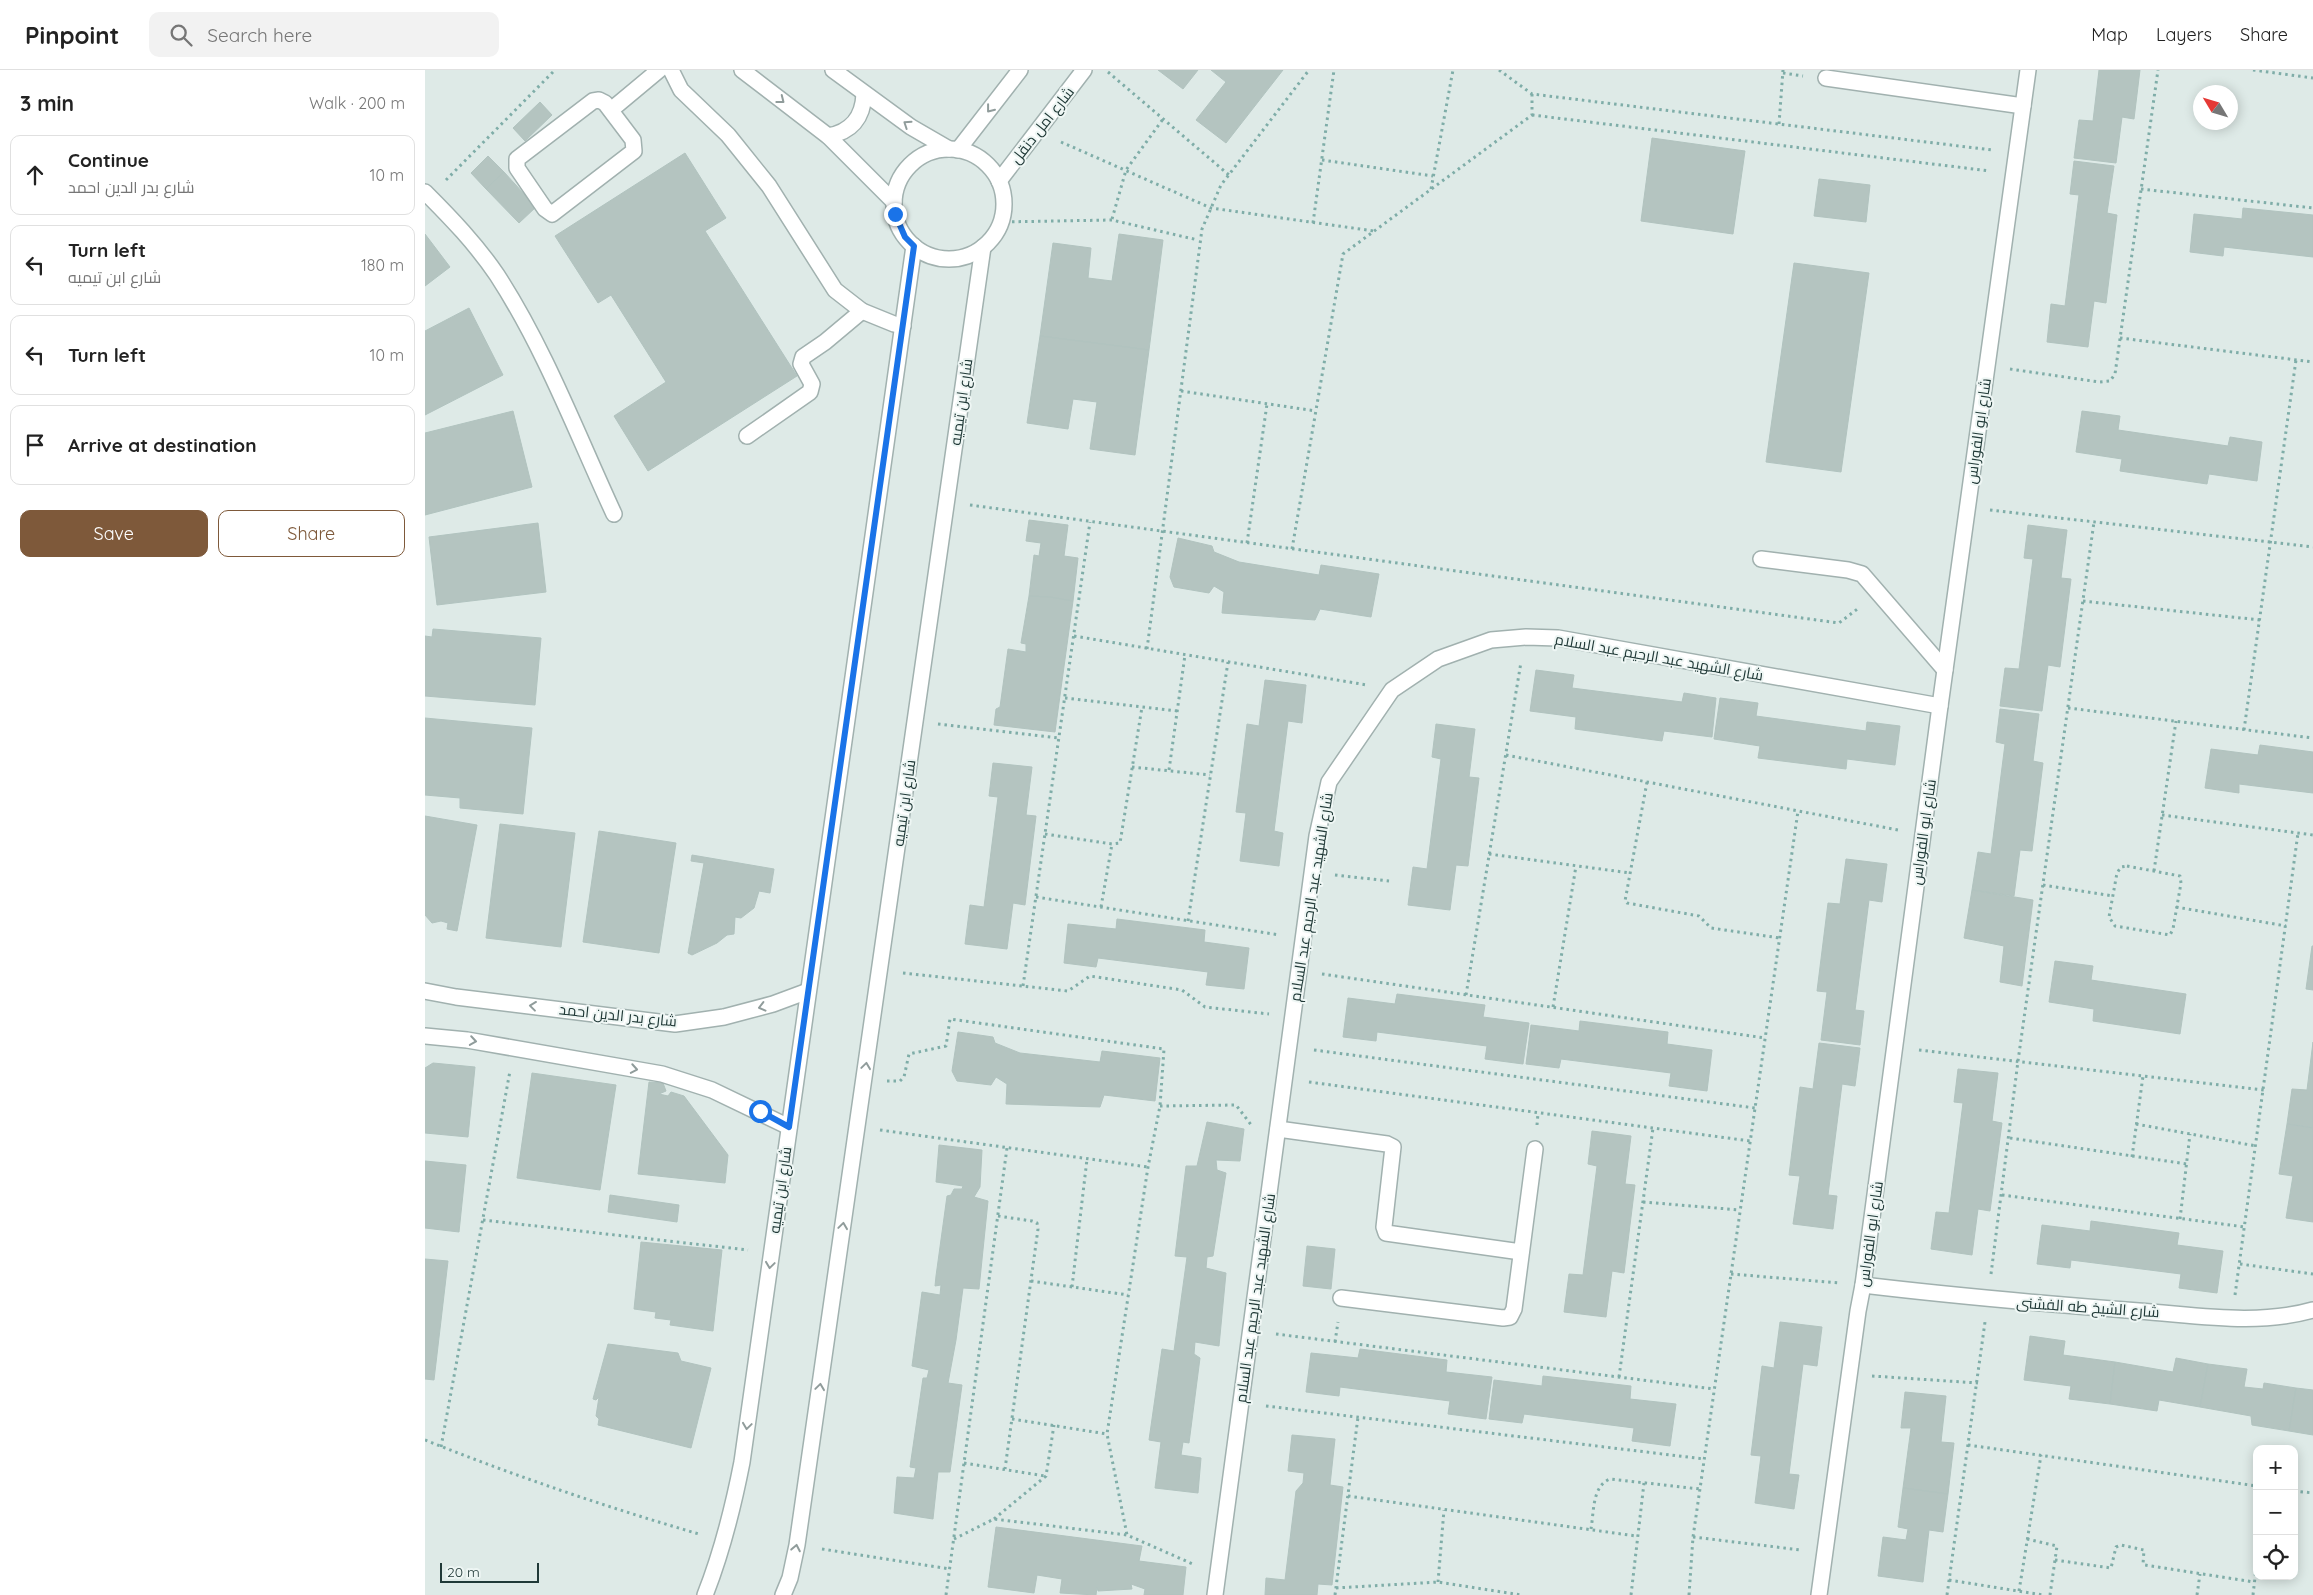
<!DOCTYPE html>
<meta charset="utf-8">
<style>
:root{--surface:#fff;--page:#f2f2f2;--text:#222;--muted:#767676;--line:#e0e0e0;--accent:#7e593a}
body{margin:0;font-family:Quicksand,Cairo,sans-serif;background:var(--page);color:var(--text)}
.controls{position:absolute;right:15px;bottom:15px;display:grid;overflow:hidden;border-radius:10px;box-shadow:0 2px 12px #0003}
.controls button{width:45px;height:45px;display:grid;place-items:center;padding:0;border:0;border-bottom:1px solid var(--line);background:var(--surface);color:var(--text);font:25px sans-serif}
.compass{position:absolute;left:1768px;top:15px;width:45px;height:45px;border-radius:50%;background:var(--surface);box-shadow:0 2px 12px #0003;rotate:308deg}
.scale{position:absolute;left:15px;bottom:12px;width:99px;box-sizing:border-box;padding-left:5px;border:2px solid #203937;border-top:0;font-size:14px;line-height:18px;white-space:nowrap;color:#203937;-webkit-text-stroke:4px #eef6f4;paint-order:stroke}
.stop{position:absolute;width:15px;height:15px;margin:-11px;border:4px solid #1a73e8;border-radius:50%;background:#fff}
.stop.end{background:#1a73e8;border-color:#fff;box-shadow:0 1px 5px #0008}
.list{margin:0;padding:0;list-style:none}
h2{display:flex;justify-content:space-between;align-items:center;height:65px;margin:0;padding:0 20px;font-size:21px}
h2 small{font-size:16px;font-weight:400;color:var(--muted)}
.list li{display:grid;grid-template-columns:32px 1fr auto;gap:15px;align-items:center;box-sizing:border-box;height:80px;margin:0 10px 10px;padding:0 10px;border:1px solid var(--line);border-radius:10px}
.list b{display:block;font-size:19px;white-space:nowrap}
.list p{margin:0;font-size:16px;white-space:nowrap;color:var(--muted)}
.list em{font-size:16px;font-style:normal;color:var(--muted)}
.actions{display:flex;gap:10px;padding:15px 20px}
.actions a{flex:1;padding:11px 0;border:1px solid var(--accent);border-radius:10px;text-align:center;font-size:18px;color:var(--accent)}
.actions .main{background:var(--accent);color:#fff}
.icon{flex:none;width:28px;height:28px;fill:none;stroke:currentColor;stroke-width:2;stroke-linecap:round;stroke-linejoin:round}
.map{position:relative;flex:none;width:1888px;height:1525px;overflow:hidden}
header{display:flex;align-items:center;gap:30px;box-sizing:border-box;height:70px;padding:0 25px;background:var(--surface);border-bottom:1px solid var(--line)}
header strong{font-size:24px}
nav{display:flex;gap:28px;margin-inline-start:auto;font-size:18px}
.search{width:350px;height:45px;background:var(--page);display:flex;align-items:center;gap:12px;box-sizing:border-box;padding:0 18px;border-radius:10px;color:var(--muted);font-size:19px}
main{display:flex}
aside{flex:1;background:var(--surface)}
.map>svg:first-child{display:block}
.building{fill:#b4c4c0;stroke:#b1c3bf}
.lines{fill:none;stroke-linecap:round;stroke-linejoin:round}
.minor-casing{stroke:#a1b1af;stroke-width:18}
.path{stroke:#7fada8;stroke-width:3;stroke-dasharray:2.5 4;stroke-linecap:butt}
.minor{stroke:#fff;stroke-width:15}
.oneway{stroke:#909c9b}
.route{stroke:#1a73e8;stroke-width:6}
.labels{text-anchor:middle;dominant-baseline:central;stroke-width:4;stroke-linejoin:round;paint-order:stroke}
.street-label{font-size:15px;fill:#203937;stroke:#eef6f4}
</style>
<header>
<strong>Pinpoint</strong>
<div class="search"><svg class="icon" aria-label="search" viewBox="0 0 24 24"><circle cx="10" cy="10" r="6"/><path d="M15 15l6 6"/></svg>Search here</div>
<nav><a>Map</a><a>Layers</a><a>Share</a></nav>
</header>
<main>
<aside>
<h2>3 min<small>Walk · 200 m</small></h2>
<ul class="list">
<li><svg class="icon" aria-label="ahead" viewBox="0 0 24 24"><path d="M12 20V5M6 11l6-6 6 6"/></svg><div><b>Continue</b><p>شارع بدر الدين احمد</p></div><em>10 m</em></li>
<li><svg class="icon" aria-label="left" viewBox="0 0 24 24"><path d="M17 20v-9H6M10 6l-5 5 5 5"/></svg><div><b>Turn left</b><p>شارع ابن تيميه</p></div><em>180 m</em></li>
<li><svg class="icon" aria-label="left" viewBox="0 0 24 24"><path d="M17 20v-9H6M10 6l-5 5 5 5"/></svg><div><b>Turn left</b></div><em>10 m</em></li>
<li><svg class="icon" aria-label="arrive" viewBox="0 0 24 24"><path d="M6 21V4h12l-3 4 3 4H6"/></svg><div><b>Arrive at destination</b></div></li>
</ul>
<div class="actions"><a class="main">Save</a><a>Share</a></div>
</aside>
<div class="map">
<svg width="1888" height="1525" viewBox="0 0 1888 1525">
<rect width="100%" height="100%" fill="#deeae7"/>
<g class="building">
<polygon points="733,0 773,0 758,19"/>
<polygon points="786,0 858,0 801,73 771,50 801,12"/>
<polygon points="1674,0 1715,0 1709,49 1697,47 1691,93 1649,88 1654,50 1668,51"/>
<polygon points="115,32 127,45 100,71 88,58"/>
<polygon points="1227,68 1320,81 1308,164 1216,151"/>
<polygon points="260,83 301,148 280,161 372,306 223,401 189,346 241,312 186,225 173,233 130,166"/>
<polygon points="63,86 79,102 61,119 46,103"/>
<polygon points="1649,91 1689,96 1682,143 1692,145 1681,233 1669,231 1663,277 1622,272 1626,234 1640,236 1654,125 1645,124"/>
<polygon points="79,102 111,137 94,153 61,119"/>
<polygon points="1394,109 1445,115 1441,152 1389,146"/>
<polygon points="1818,138 1888,145 1888,187 1799,177 1798,186 1765,182 1769,144 1817,149"/>
<polygon points="0,164 25,197 0,216"/>
<polygon points="694,164 738,170 724,280 615,266 628,173 666,178 663,208 687,211"/>
<polygon points="1369,193 1444,203 1416,402 1341,392"/>
<polygon points="44,238 78,305 0,345 0,261"/>
<polygon points="615,266 724,280 710,385 665,379 672,332 648,329 643,359 602,353"/>
<polygon points="88,341 107,417 0,445 0,363"/>
<polygon points="1657,341 1695,346 1693,360 1803,376 1805,367 1837,372 1832,411 1784,404 1782,414 1695,401 1697,389 1651,382"/>
<polygon points="604,450 643,455 639,486 653,488 648,531 604,526 609,485 614,486 616,473 601,471"/>
<polygon points="113,453 121,522 12,535 4,467"/>
<polygon points="1603,455 1642,460 1636,508 1646,509 1635,597 1623,595 1617,641 1575,636 1580,598 1594,599 1608,489 1599,488"/>
<polygon points="753,468 787,476 789,482 814,492 894,505 896,495 954,504 946,547 895,539 890,550 797,543 799,522 789,516 784,523 749,517 745,507"/>
<polygon points="604,526 625,527 648,531 630,662 569,655 571,639 575,637 583,579 601,582 601,574 596,573"/>
<polygon points="8,559 116,568 110,635 0,626 0,566 7,567"/>
<polygon points="1111,600 1149,605 1147,618 1257,632 1259,623 1291,628 1287,667 1239,661 1237,671 1150,659 1151,647 1105,641"/>
<polygon points="840,610 881,615 877,653 863,651 849,761 858,763 854,796 815,791 821,743 811,742 822,654 834,656"/>
<polygon points="1295,628 1333,633 1331,646 1441,661 1442,652 1475,656 1470,695 1422,689 1421,699 1333,688 1335,676 1289,669"/>
<polygon points="1575,639 1614,644 1608,691 1618,693 1607,781 1595,780 1589,826 1547,820 1553,782 1566,784 1580,674 1571,672"/>
<polygon points="0,648 107,658 98,744 35,738 35,728 0,725"/>
<polygon points="1011,654 1050,659 1044,707 1054,708 1043,796 1031,795 1025,840 983,835 988,797 1002,799 1016,689 1007,687"/>
<polygon points="1835,675 1888,682 1888,723 1814,714 1814,723 1780,718 1786,679 1833,685"/>
<polygon points="568,693 607,697 601,745 611,746 600,835 588,833 582,879 540,874 545,835 559,837 573,727 564,726"/>
<polygon points="0,746 52,755 32,861 22,859 23,853 16,851 7,853 0,845"/>
<polygon points="75,754 150,763 136,877 61,868"/>
<polygon points="174,761 251,773 234,883 158,872"/>
<polygon points="267,785 349,799 345,823 334,821 329,838 316,848 310,847 309,864 302,865 292,873 267,885 263,883 279,793 266,791"/>
<polygon points="1421,789 1462,794 1457,832 1444,830 1430,940 1439,941 1435,975 1396,970 1402,922 1392,921 1403,833 1415,834"/>
<polygon points="1547,820 1608,830 1597,916 1575,912 1579,876 1539,868"/>
<polygon points="692,849 780,860 779,872 824,878 819,919 781,915 783,902 673,888 671,897 639,893 643,854 691,859"/>
<polygon points="1887,876 1888,876 1888,920 1881,919"/>
<polygon points="1630,891 1668,896 1666,910 1761,924 1755,964 1668,951 1669,939 1624,932"/>
<polygon points="972,924 1060,935 1058,947 1104,953 1098,994 1060,989 1062,976 952,962 951,971 918,967 923,928 970,934"/>
<polygon points="1155,951 1243,962 1242,974 1287,980 1282,1021 1244,1016 1246,1003 1136,989 1134,998 1101,994 1106,955 1154,961"/>
<polygon points="533,962 568,967 570,973 595,983 675,992 677,981 735,988 730,1031 679,1025 675,1037 581,1034 582,1014 571,1007 566,1015 532,1011 527,1001"/>
<polygon points="1888,972 1888,1058 1862,1054 1867,1019 1882,1020"/>
<polygon points="1394,973 1435,978 1430,1016 1417,1014 1403,1125 1412,1126 1408,1159 1368,1154 1375,1106 1364,1105 1375,1017 1388,1019"/>
<polygon points="8,993 50,997 43,1067 0,1063 0,998"/>
<polygon points="1533,999 1573,1003 1567,1051 1577,1053 1565,1141 1553,1139 1547,1185 1506,1179 1511,1142 1524,1143 1538,1033 1529,1032"/>
<polygon points="107,1003 191,1015 175,1120 92,1108"/>
<polygon points="224,1012 238,1013 241,1021 234,1024 243,1026 246,1022 259,1026 303,1085 300,1113 213,1104"/>
<polygon points="782,1052 819,1059 815,1091 791,1090 792,1100 801,1103 788,1186 782,1187 781,1198 801,1203 794,1276 770,1272 769,1284 775,1288 764,1373 758,1372 756,1385 776,1388 773,1423 730,1418 736,1372 724,1370 737,1279 749,1281 762,1187 750,1186 761,1096 772,1096"/>
<polygon points="1862,1054 1888,1058 1888,1152 1861,1148 1868,1106 1854,1104"/>
<polygon points="1167,1061 1206,1066 1200,1114 1210,1115 1199,1203 1187,1201 1181,1247 1139,1242 1144,1204 1158,1205 1172,1096 1163,1094"/>
<polygon points="514,1075 557,1080 555,1117 549,1127 563,1131 554,1219 538,1218 531,1270 523,1313 537,1315 525,1402 513,1402 508,1449 469,1443 472,1407 489,1408 491,1398 485,1397 498,1308 502,1308 504,1300 487,1296 497,1222 515,1225 516,1215 510,1216 511,1206 522,1126 526,1125 529,1119 537,1119 538,1116 511,1112"/>
<polygon points="0,1091 41,1095 34,1162 0,1158"/>
<polygon points="185,1125 254,1135 252,1152 183,1142"/>
<polygon points="1666,1151 1754,1163 1752,1175 1798,1181 1792,1223 1754,1218 1756,1204 1646,1190 1645,1198 1612,1194 1617,1155 1665,1161"/>
<polygon points="216,1172 297,1180 288,1261 245,1255 246,1250 230,1248 231,1242 209,1239"/>
<polygon points="882,1176 910,1179 906,1219 878,1216"/>
<polygon points="0,1189 23,1191 9,1310 0,1309"/>
<polygon points="1355,1252 1397,1257 1392,1296 1378,1294 1364,1404 1374,1405 1369,1439 1330,1433 1336,1386 1326,1385 1337,1296 1349,1298"/>
<polygon points="1605,1266 1640,1271 1638,1285 1690,1292 1685,1334 1644,1329 1646,1316 1599,1310"/>
<polygon points="183,1274 253,1283 256,1291 286,1298 266,1378 173,1355 174,1349 171,1346 174,1327 171,1330 168,1329"/>
<polygon points="935,1279 1022,1290 1021,1302 1067,1307 1061,1349 1023,1344 1025,1331 915,1317 914,1326 881,1322 886,1283 933,1288"/>
<polygon points="1751,1288 1783,1294 1775,1337 1734,1330 1732,1341 1685,1334 1690,1292 1748,1302"/>
<polygon points="1783,1294 1822,1299 1819,1317 1838,1319 1839,1313 1871,1318 1864,1361 1827,1355 1826,1346 1775,1337"/>
<polygon points="1118,1306 1206,1316 1205,1329 1251,1334 1245,1376 1207,1371 1209,1358 1099,1344 1097,1353 1064,1349 1069,1310 1117,1316"/>
<polygon points="1871,1318 1888,1320 1888,1365 1864,1361"/>
<polygon points="1480,1322 1521,1326 1516,1372 1529,1373 1523,1424 1478,1418 1486,1358 1476,1358"/>
<polygon points="867,1365 910,1369 905,1415 918,1417 907,1515 893,1514 892,1525 840,1525 841,1508 860,1510 871,1421 878,1413 879,1403 863,1401"/>
<polygon points="1478,1418 1523,1424 1518,1462 1504,1460 1498,1512 1453,1506 1458,1467 1481,1470 1483,1459 1473,1457"/>
<polygon points="571,1457 717,1476 714,1491 761,1497 758,1525 719,1525 720,1519 706,1514 707,1519 673,1521 672,1517 671,1525 635,1523 637,1509 612,1505 609,1523 563,1517"/>
</g>
<g class="lines">
<g class="minor-casing">
<g id="minor">
<polyline points="246,0 256,20 303,65 344,116 410,220 437,241 469,254 478,256"/>
<polyline points="317,0 403,66 469,132"/>
<polyline points="408,0 486,57 524,79"/>
<polyline points="1401,8 1598,36"/>
<polygon points="174,30 180,33 208,70 209,81 127,144 120,139 92,98 92,89 168,31"/>
<polyline points="186,40 234,0"/>
<path d="M 403,66 C 426,62 438,48 439,24"/>
<circle cx="524" cy="134" r="55"/>
<polyline points="533,80 595,0"/>
<polyline points="574,111 659,0"/>
<path d="M 0,122 C 26,148 51,174 72,205 C 120,279 152,364 189,444"/>
<polyline points="322,366 385,322 387,314 376,294 378,287 400,272 437,241"/>
<polyline points="1336,489 1423,500 1437,504 1520,600"/>
<polyline points="0,921 31,927 250,954 299,947 348,934 383,921"/>
<polyline points="0,966 42,970 237,1004 287,1020 364,1057"/>
<polyline points="853,1059 962,1074 968,1077 959,1157 961,1163 1096,1182"/>
<path d="M 1438,1215 C 1530,1226 1622,1234 1714,1241 C 1771,1245 1832,1256 1888,1240"/>
<polyline points="916,1228 1078,1248 1085,1247 1089,1239 1110,1079"/>
<path d="M 280,1525 C 297,1482 308,1438 317,1392 L 489,176"/>
<polyline points="358,1525 365,1508 372,1475 558,177"/>
<polyline points="790,1525 892,766 904,712 967,620 1013,589 1066,570 1101,567 1133,568 1515,636"/>
<polyline points="1394,1525 1433,1241 1438,1215 1515,636 1603,0"/>
</g>
</g>
<g class="path">
<polyline points="1074,0 1107,24 1567,80"/>
<polyline points="1828,0 1888,8"/>
<polyline points="683,2 804,105"/>
<polyline points="1358,3 1378,6"/>
<polyline points="1107,45 1565,101"/>
<polyline points="1354,54 1358,0"/>
<polyline points="636,72 786,138 949,161"/>
<polyline points="897,90 1008,106"/>
<polyline points="21,110 130,0"/>
<polyline points="1006,119 1028,0"/>
<polyline points="1716,119 1888,138"/>
<polyline points="687,149 701,100 738,49"/>
<polyline points="574,152 687,150 773,170"/>
<polyline points="888,153 909,0"/>
<polyline points="1695,268 1888,292"/>
<polyline points="1585,299 1674,312 1685,311 1690,304 1733,0"/>
<polyline points="756,321 891,341"/>
<polyline points="545,435 1414,553 1435,537"/>
<polyline points="1565,440 1888,477"/>
<polyline points="822,473 842,334"/>
<polyline points="867,479 918,184 1107,45 1107,24"/>
<polyline points="1658,531 1835,550"/>
<polyline points="649,566 942,615"/>
<polyline points="722,579 777,159 796,115 884,0"/>
<polyline points="640,628 753,641"/>
<polyline points="1643,638 1888,668"/>
<polyline points="513,654 634,668"/>
<polyline points="1819,660 1871,290"/>
<polyline points="1081,685 1473,760"/>
<polyline points="707,697 785,705"/>
<polyline points="744,700 760,585"/>
<polyline points="1222,712 1200,831 1202,833 1274,846 1286,858 1355,868"/>
<polyline points="1737,745 1888,765"/>
<polyline points="620,764 687,774 695,773 717,637"/>
<polyline points="1064,784 1205,803"/>
<polygon points="1702,796 1755,806 1756,813 1748,859 1745,865 1690,856 1684,847 1692,803 1696,797"/>
<polyline points="1729,801 1751,651"/>
<polyline points="910,805 964,811"/>
<polyline points="1618,815 1688,826"/>
<polyline points="611,827 855,865"/>
<polyline points="676,837 687,774"/>
<polyline points="1751,837 1861,856"/>
<polyline points="763,851 803,592"/>
<polyline points="478,903 643,921 665,906 757,920 780,937 844,944"/>
<polyline points="897,904 1340,968"/>
<polyline points="598,916 665,452"/>
<polyline points="1041,925 1096,592"/>
<polyline points="1128,937 1151,796"/>
<polyline points="889,980 1330,1038"/>
<polyline points="1494,980 1839,1020"/>
<polyline points="462,1011 475,1011 479,1007 484,984 521,976 525,949 739,979 735,1036 723,1097 682,1364 702,1465"/>
<polyline points="884,1012 1325,1071"/>
<polyline points="735,1036 811,1035 827,1056"/>
<polyline points="1711,1054 1831,1076"/>
<polyline points="1112,1055 1113,1043"/>
<polyline points="455,1060 723,1097"/>
<polyline points="1585,1068 1762,1094"/>
<polyline points="1707,1087 1718,1006"/>
<polyline points="1577,1125 1820,1157"/>
<polyline points="1218,1132 1315,1140"/>
<polyline points="573,1146 607,1151 612,1153 613,1159 580,1399"/>
<polyline points="1755,1149 1765,1064"/>
<polyline points="58,1150 323,1180"/>
<polyline points="1815,1194 1888,1204"/>
<polyline points="1306,1204 1415,1213"/>
<polyline points="1566,1204 1593,991 1669,452"/>
<polyline points="606,1211 703,1225"/>
<polyline points="647,1217 662,1089"/>
<polyline points="1810,1225 1873,763"/>
<polyline points="851,1264 1289,1319"/>
<polyline points="910,1272 913,1252"/>
<polyline points="1447,1306 1553,1313"/>
<polyline points="1194,1307 1228,1058"/>
<polyline points="841,1336 1279,1389"/>
<polyline points="587,1349 682,1364"/>
<path d="M 0,1370 C 90,1406 181,1437 274,1464"/>
<polyline points="1543,1375 1832,1416"/>
<polyline points="16,1377 85,1001"/>
<polyline points="539,1393 620,1406"/>
<polyline points="1869,1421 1888,1423"/>
<polyline points="923,1426 1211,1466"/>
<polyline points="569,1449 621,1406 629,1355"/>
<path d="M 1166,1459 C 1169,1442 1167,1416 1185,1409 L 1275,1419"/>
<polyline points="1268,1467 1376,1480"/>
<polyline points="529,1469 569,1449 702,1465 770,1495"/>
<polyline points="1602,1469 1632,1476 1625,1525"/>
<polyline points="397,1479 525,1499"/>
<polyline points="1630,1490 1686,1498 1691,1477 1696,1475 1719,1480 1718,1494 1720,1495 1829,1512"/>
<polyline points="1524,1510 1618,1525"/>
<polyline points="1013,1512 1019,1440"/>
<polyline points="911,1518 1013,1512 1096,1525"/>
<polyline points="1594,1521 1616,1385"/>
<polyline points="521,1525 582,1078"/>
<polyline points="910,1525 933,1347"/>
<polyline points="1206,1525 1219,1413"/>
<polyline points="1264,1525 1268,1467 1373,741"/>
<polyline points="1522,1525 1560,1252"/>
<polyline points="1772,1525 1775,1504"/>
<polyline points="1828,1525 1832,1490"/>
</g>
<use href="#minor" class="minor"/>
</g>
<defs><path id="oneway-chevron" d="M-2-3.5L2.5 0L-2 3.5" fill="none" stroke-width="1.6" stroke-linecap="round" stroke-linejoin="round" transform="scale(1.25)"/></defs>
<g class="oneway">
<use href="#oneway-chevron" transform="translate(356 30) rotate(38)"/>
<use href="#oneway-chevron" transform="translate(565 39) rotate(128)"/>
<use href="#oneway-chevron" transform="translate(482 54) rotate(-146)"/>
<use href="#oneway-chevron" transform="translate(108 936) rotate(-173)"/>
<use href="#oneway-chevron" transform="translate(337 937) rotate(166)"/>
<use href="#oneway-chevron" transform="translate(48 971) rotate(9)"/>
<use href="#oneway-chevron" transform="translate(441 996) rotate(-82)"/>
<use href="#oneway-chevron" transform="translate(209 999) rotate(10)"/>
<use href="#oneway-chevron" transform="translate(418 1156) rotate(-82)"/>
<use href="#oneway-chevron" transform="translate(345 1195) rotate(98)"/>
<use href="#oneway-chevron" transform="translate(395 1317) rotate(-82)"/>
<use href="#oneway-chevron" transform="translate(322 1356) rotate(98)"/>
<use href="#oneway-chevron" transform="translate(371 1478) rotate(-79)"/>
</g>
<g class="lines">
<polyline class="route" points="335,1041 364,1057 489,176 480,167 470,144"/>
</g>
<g class="labels">
<g class="street-label">
<text transform="translate(617 55) rotate(-52)">شارع امل دنقل</text>
<text transform="translate(536 332) rotate(-82)">شارع ابن تيميه</text>
<text transform="translate(1553 361) rotate(-82)">شارع ابو الفوراس</text>
<text transform="translate(1234 587) rotate(10)">شارع الشهيد عبد الرحيم عبد السلام</text>
<text transform="translate(479 733) rotate(-82)">شارع ابن تيميه</text>
<text transform="translate(1498 762) rotate(-82)">شارع ابو الفوراس</text>
<text transform="translate(886 827) rotate(-81)">شارع الشهيد عبد الرحيم عبد السلام</text>
<text transform="translate(193 945) rotate(6)">شارع بدر الدين احمد</text>
<text transform="translate(355 1120) rotate(-82)">شارع ابن تيميه</text>
<text transform="translate(1445 1164) rotate(-82)">شارع ابو الفوراس</text>
<text transform="translate(830 1228) rotate(-82)">شارع الشهيد عبد الرحيم عبد السلام</text>
<text transform="translate(1663 1237) rotate(4)">شارع الشيخ طه الفشنى</text>
</g>
</g>
</svg>
<div class="controls">
<button>+</button>
<button>−</button>
<button><svg class="icon" aria-label="locate" viewBox="0 0 24 24"><circle cx="12" cy="12" r="6"/><path d="M12 2v4M12 18v4M2 12h4M18 12h4"/></svg></button>
</div>
<svg class="compass" viewBox="-18 -18 36 36"><path d="M0-13l5 13h-10z" fill="#e53935"/><path d="M0 13l5-13h-10z" fill="#767676"/></svg>
<div class="scale">20 m</div>
<div class="stop" style="left:335px;top:1041px"></div>
<div class="stop end" style="left:470px;top:144px"></div>
</div>
</main>
